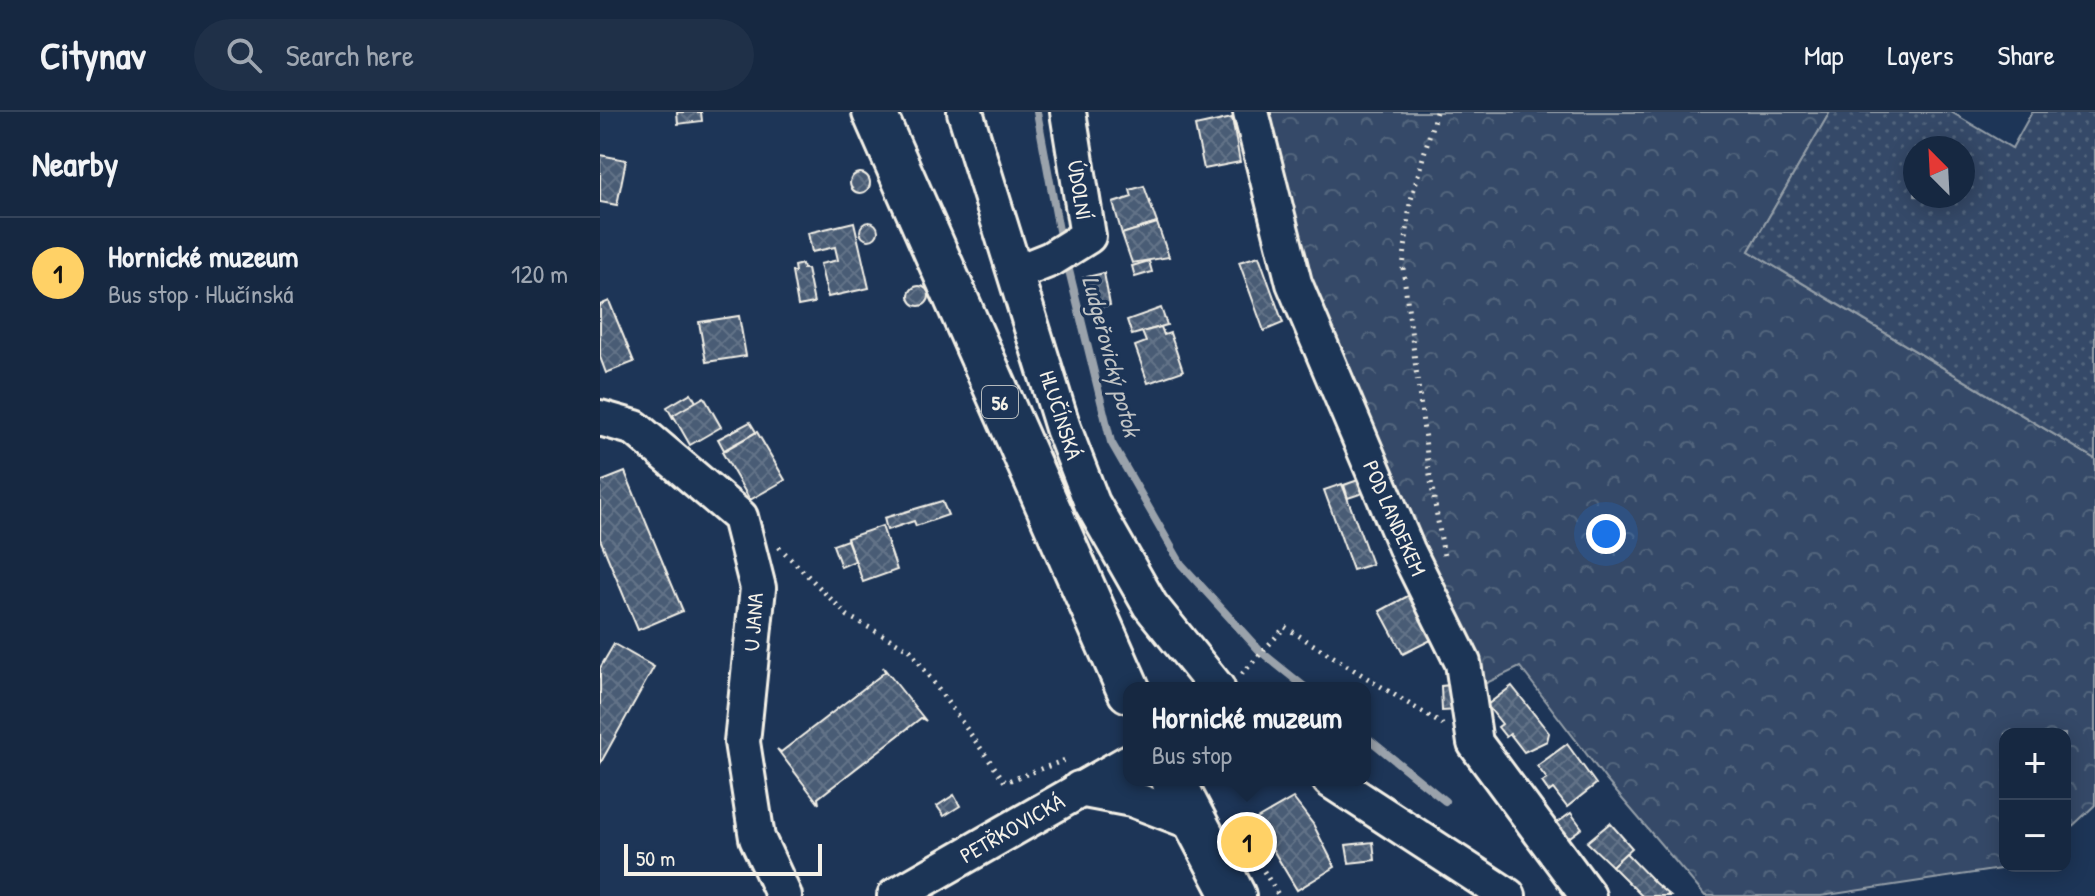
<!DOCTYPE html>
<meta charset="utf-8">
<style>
:root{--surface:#162841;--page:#1f3048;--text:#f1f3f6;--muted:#9ea6b1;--line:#35445a;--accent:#ffd166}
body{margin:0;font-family:"Patrick Hand",sans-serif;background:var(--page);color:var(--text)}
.controls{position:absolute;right:24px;bottom:24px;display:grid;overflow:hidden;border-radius:16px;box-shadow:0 4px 20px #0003}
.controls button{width:72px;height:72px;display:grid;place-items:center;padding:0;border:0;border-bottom:2px solid var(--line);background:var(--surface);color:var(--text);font:40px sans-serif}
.compass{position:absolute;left:1303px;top:24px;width:72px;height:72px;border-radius:50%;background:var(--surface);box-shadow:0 4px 20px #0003;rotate:336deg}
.scale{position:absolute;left:24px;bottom:20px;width:198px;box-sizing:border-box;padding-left:8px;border:4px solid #f4f1e8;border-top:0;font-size:22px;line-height:28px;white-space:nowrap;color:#f4f1e8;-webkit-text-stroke:6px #1d3557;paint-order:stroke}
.you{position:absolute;left:1006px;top:422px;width:28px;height:28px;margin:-20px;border:6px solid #fff;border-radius:50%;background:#1a73e8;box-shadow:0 0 0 12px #1a73e833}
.badge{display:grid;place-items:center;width:52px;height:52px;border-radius:50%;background:var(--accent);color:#111;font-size:26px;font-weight:700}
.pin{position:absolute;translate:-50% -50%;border:4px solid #fff;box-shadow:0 2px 8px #0006}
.popup{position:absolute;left:523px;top:570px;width:248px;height:104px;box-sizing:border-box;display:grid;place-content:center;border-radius:16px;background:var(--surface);filter:drop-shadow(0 2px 6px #0005);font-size:26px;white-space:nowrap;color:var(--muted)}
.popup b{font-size:30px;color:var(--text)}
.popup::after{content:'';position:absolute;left:50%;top:100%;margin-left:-16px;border:16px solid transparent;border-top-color:var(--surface)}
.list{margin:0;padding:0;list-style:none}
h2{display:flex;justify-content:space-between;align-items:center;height:104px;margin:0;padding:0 32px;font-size:34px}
h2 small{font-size:26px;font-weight:400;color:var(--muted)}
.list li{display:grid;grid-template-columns:52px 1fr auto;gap:24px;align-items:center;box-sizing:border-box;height:112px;padding:0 32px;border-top:2px solid var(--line)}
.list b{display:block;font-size:30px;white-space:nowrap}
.list p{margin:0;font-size:26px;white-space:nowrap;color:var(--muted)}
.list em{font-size:26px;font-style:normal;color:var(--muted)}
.icon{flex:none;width:44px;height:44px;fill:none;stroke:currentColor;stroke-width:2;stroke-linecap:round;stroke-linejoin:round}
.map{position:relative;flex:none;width:1495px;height:784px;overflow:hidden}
header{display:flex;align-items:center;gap:48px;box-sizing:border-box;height:112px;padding:0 40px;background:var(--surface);border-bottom:2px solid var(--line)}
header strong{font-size:38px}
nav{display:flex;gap:44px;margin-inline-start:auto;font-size:28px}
.search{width:560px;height:72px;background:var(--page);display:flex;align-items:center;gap:20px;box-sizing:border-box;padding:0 28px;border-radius:44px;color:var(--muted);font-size:30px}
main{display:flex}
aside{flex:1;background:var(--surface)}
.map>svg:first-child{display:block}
.forest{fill:url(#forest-crowns);stroke:#949ea8;stroke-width:2}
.garden{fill:url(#garden-dots);stroke:#949ea8;stroke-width:2;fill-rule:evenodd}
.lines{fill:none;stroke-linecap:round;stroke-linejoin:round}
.stream{stroke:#9aa2ab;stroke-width:8}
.building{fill:url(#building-cross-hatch);stroke:#f4f1e8;stroke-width:2}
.minor-casing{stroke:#f4f1e8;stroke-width:40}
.major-casing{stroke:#f4f1e8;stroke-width:48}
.path{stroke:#f4f1e8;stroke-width:5;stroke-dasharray:2 6;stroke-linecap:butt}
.minor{stroke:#1d3557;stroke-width:34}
.major{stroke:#1d3557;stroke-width:42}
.labels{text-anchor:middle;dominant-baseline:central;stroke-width:6;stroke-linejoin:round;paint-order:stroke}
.shield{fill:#1d3557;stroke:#b4b9bc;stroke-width:2}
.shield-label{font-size:20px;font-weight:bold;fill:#f4f1e8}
.street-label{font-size:22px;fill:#f4f1e8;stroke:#1d3557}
.water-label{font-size:24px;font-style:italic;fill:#c0c3c4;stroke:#1d3557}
</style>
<header>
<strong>Citynav</strong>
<div class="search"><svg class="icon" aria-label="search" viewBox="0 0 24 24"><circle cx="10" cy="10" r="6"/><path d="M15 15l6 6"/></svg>Search here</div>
<nav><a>Map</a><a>Layers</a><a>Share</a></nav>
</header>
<main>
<aside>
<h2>Nearby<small></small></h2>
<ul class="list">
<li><span class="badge">1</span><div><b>Hornické muzeum</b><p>Bus stop · Hlučínská</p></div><em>120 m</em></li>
</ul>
</aside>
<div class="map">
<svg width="1495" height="784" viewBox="0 0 1495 784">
<defs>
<pattern id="forest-crowns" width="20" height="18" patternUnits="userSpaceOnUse" patternTransform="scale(2)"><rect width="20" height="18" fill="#354a67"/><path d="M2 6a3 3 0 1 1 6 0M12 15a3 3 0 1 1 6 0" fill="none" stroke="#53657d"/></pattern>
<pattern id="garden-dots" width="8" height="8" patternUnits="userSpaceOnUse" patternTransform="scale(2)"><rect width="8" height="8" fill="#354a67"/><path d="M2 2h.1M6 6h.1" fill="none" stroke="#53657d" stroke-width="1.8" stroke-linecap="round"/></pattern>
<pattern id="building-cross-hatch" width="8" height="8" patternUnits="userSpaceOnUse" patternTransform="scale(2)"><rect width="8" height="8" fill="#485b74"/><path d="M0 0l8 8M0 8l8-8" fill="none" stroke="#637388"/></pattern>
</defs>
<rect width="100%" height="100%" fill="#1d3557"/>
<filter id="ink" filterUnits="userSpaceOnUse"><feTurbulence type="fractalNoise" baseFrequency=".0125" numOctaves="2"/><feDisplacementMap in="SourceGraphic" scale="16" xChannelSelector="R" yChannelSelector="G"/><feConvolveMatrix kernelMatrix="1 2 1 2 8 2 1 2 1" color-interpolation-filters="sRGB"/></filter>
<g filter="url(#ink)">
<polygon class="forest" points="661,0 1230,0 1149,139 1495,347 1495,693 1465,721 1465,622 1405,622 1405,754 1420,754 1221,784 1105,784 1007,669 920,555 874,577 702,166"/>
<path class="garden" d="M 1230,0 L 1351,0 L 1412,36 L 1432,0 L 1495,0 L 1495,347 L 1149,139 ZM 1315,36 L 1363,36 L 1363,84 L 1315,84 Z"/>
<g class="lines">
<g class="stream">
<polyline points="437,0 461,129"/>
<polyline points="466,146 511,330 581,452 660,539 706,576"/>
<polyline points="765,624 845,689"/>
</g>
</g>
<g class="building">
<polygon points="77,0 101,0 102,9 78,12"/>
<polygon points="632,6 640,50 604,57 595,14"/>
<polygon points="0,43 26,48 17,93 0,90"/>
<circle cx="260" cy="71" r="10"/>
<polygon points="544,74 557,111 522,122 513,91 532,85 530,78"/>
<polygon points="254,110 269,176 228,185 220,152 238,148 235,135 212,140 208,121"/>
<circle cx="269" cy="119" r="9"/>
<polygon points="557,111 569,145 532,151 522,122"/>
<polygon points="659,144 683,211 664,219 639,150"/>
<polygon points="549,149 552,160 535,165 532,154"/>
<polygon points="202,152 203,157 207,157 214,191 198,194 192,160 195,160 194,154"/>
<polygon points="504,161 510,193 490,197 483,166"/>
<circle cx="319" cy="184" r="10"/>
<polygon points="9,189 34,250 6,261 0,245 0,193"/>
<polygon points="561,196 567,213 532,223 527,208"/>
<polygon points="139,204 146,244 106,250 99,210"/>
<polygon points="561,215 564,223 570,221 583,259 548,271 535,234 546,230 542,220"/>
<polygon points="91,281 96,290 73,306 67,295"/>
<polygon points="104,285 121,315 90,333 73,303"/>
<polygon points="150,310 156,320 124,338 118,327"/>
<polygon points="157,320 185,368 150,388 122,340"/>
<polygon points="25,360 83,499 38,518 0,427 0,370"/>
<polygon points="764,366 769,379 748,386 744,373"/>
<polygon points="742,372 772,452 753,458 724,378"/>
<polygon points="342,389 348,403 316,414 314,409 287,418 284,406"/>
<polygon points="282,414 297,458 263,470 247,426"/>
<polygon points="247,428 255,449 241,455 233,433"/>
<polygon points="819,478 826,505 822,507 833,527 803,542 780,499"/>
<polygon points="14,532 54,555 0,652 0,556"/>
<polygon points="283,555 326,609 321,606 218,686 219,692 177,637 181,640 285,560"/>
<polygon points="859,572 858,598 842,599 841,574"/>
<polygon points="912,574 949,621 947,629 924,640 910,622 906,625 898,615 902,612 887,593"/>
<polygon points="967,632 996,672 967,695 953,677 949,680 942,670 947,667 937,654"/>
<polygon points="354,683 360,694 344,704 337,694"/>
<polygon points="693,686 713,712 735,755 697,778 655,708"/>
<polygon points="971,701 982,716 963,730 951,715"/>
<polygon points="1010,711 1032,736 1012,754 987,730"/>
<polygon points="773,730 775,748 749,751 746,733"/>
<polygon points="1026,741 1055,771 1070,784 1042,784 1012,754"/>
</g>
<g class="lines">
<g class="minor-casing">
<g id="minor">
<polyline points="365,0 463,316 492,391 550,493 617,576"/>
<polyline points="651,0 694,171 807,438 863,551 875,631 988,784"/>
<polyline points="416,161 451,147 488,124 468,0"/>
<polyline points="0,306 35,316 140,405 158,476 142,630 157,726 184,784"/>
<polyline points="730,668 908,784"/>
<polyline points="479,677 532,687 595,711"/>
<polyline points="295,784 529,650"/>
</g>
</g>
<g class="major-casing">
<g id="major">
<polyline points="274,0 529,579"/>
<polyline points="573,668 634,784"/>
</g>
</g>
<g class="path">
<polyline points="836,0 810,91 803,156 829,358 844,444"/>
<polyline points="179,435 248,504 310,538 405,670 465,648 466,652"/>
<polyline points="642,562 685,515 843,613"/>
<polyline points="643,725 679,784"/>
</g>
<use href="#minor" class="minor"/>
<use href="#major" class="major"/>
</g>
</g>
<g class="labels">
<rect class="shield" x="382" y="274" width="36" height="32" rx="6"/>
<g class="shield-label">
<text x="400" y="290">56</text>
</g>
<g class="street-label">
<text transform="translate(480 78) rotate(81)">ÚDOLNÍ</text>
<text transform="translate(461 303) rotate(72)">HLUČÍNSKÁ</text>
<text transform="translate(795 406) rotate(66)">POD LANDEKEM</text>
<text transform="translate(153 510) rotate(-86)">U JANA</text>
<text transform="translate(412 716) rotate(-30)">PETŘKOVICKÁ</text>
</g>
<g class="water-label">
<text transform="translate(512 244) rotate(75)">Ludgeřovický potok</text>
</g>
</g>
</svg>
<div class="controls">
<button>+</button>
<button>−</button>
</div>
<svg class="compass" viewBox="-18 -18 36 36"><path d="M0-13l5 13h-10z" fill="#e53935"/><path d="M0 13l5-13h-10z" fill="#9ea6b1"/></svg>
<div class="scale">50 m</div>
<div class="you"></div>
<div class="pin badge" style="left:647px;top:730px">1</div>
<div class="popup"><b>Hornické muzeum</b>Bus stop</div>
</div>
</main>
